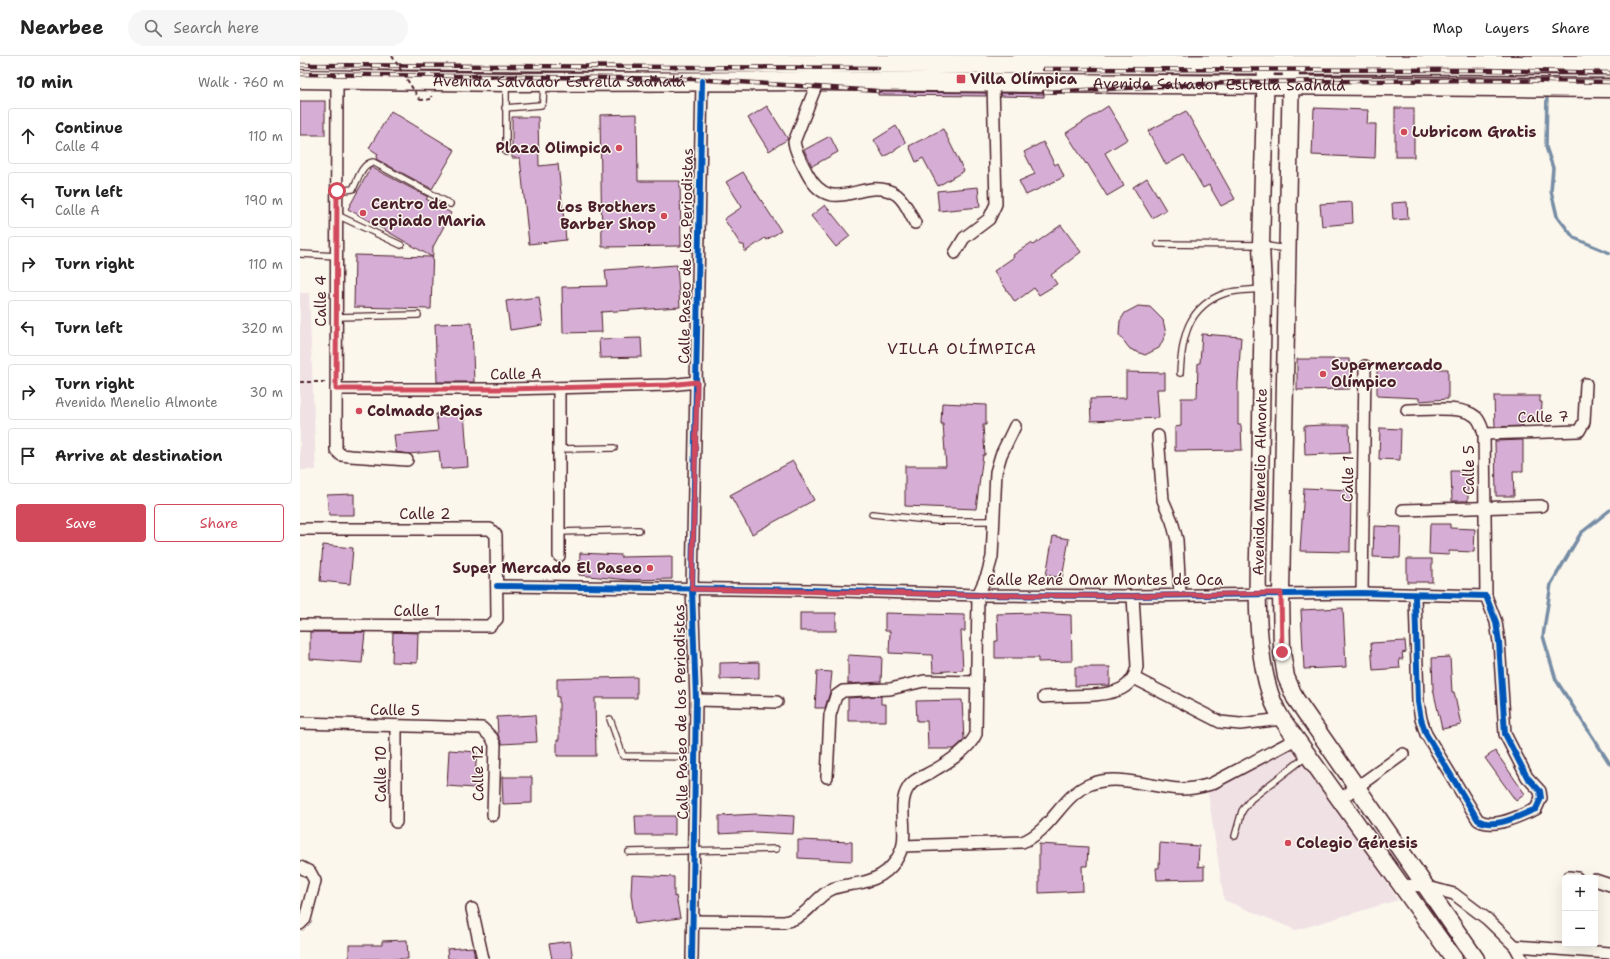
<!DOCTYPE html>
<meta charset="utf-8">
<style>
:root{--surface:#fff;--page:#f6f6f6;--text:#222;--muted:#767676;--line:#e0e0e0;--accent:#d1495b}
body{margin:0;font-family:"Shantell Sans",sans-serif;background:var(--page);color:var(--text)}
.controls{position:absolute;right:12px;bottom:12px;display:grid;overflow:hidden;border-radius:4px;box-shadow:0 4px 16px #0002}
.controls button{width:36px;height:36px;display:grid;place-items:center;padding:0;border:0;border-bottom:1px solid var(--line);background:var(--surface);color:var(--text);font:20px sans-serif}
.stop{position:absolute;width:12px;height:12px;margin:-9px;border:3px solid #d1495b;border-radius:50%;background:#fff}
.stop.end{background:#d1495b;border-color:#fff;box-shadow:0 1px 4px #0008}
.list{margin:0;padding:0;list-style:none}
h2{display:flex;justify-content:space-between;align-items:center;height:52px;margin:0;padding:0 16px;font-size:17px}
h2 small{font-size:13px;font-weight:400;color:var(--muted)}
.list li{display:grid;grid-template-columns:26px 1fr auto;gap:12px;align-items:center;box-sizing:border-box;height:56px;margin:0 8px 8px;padding:0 8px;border:1px solid var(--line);border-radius:4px}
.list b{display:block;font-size:15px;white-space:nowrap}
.list p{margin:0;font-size:13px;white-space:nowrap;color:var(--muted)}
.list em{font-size:13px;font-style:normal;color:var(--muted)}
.actions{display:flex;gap:8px;padding:12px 16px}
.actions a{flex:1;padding:9px 0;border:1px solid var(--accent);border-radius:4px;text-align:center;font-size:14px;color:var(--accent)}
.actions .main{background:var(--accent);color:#fff}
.icon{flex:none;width:22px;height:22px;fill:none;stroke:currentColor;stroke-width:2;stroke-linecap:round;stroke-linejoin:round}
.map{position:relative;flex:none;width:1310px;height:903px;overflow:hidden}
header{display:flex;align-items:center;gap:24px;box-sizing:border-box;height:56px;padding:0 20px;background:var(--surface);border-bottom:1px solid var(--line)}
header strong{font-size:19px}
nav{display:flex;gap:22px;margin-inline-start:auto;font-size:14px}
.search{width:280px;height:36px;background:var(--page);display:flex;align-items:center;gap:10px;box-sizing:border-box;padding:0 14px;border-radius:22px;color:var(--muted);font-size:15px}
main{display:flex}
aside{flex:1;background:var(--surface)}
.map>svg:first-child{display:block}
.built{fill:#f0e1e5}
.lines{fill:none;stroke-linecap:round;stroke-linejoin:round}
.stream{stroke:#778da5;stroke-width:3.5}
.building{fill:#d6aed5;stroke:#4a1f2b}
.lane-casing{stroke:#4a1f2b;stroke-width:8}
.street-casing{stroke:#4a1f2b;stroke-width:14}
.secondary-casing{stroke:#4a1f2b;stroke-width:19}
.primary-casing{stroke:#4a1f2b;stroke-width:21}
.path{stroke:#4a1f2b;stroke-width:2;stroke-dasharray:4 3;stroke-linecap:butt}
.lane{stroke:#fbf7ec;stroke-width:5.5}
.street{stroke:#fbf7ec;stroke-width:11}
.secondary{stroke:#fbf7ec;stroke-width:16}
.primary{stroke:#fbf7ec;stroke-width:18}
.rail-casing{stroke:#4a1f2b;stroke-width:4.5}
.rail{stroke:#fbf7ec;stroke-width:3;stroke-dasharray:9;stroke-linecap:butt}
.path-bridge{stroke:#4a1f2b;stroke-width:2;stroke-dasharray:4 3;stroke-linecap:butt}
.cycleway-casing{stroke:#fbf7ec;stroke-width:8}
.cycleway{stroke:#0057b8;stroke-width:6}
.route{stroke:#d1495b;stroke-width:5}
.poi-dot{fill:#d1495b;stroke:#fbf7ec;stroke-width:1.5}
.labels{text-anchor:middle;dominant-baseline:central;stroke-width:3;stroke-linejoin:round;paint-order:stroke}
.poi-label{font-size:15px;font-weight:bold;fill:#4a1f2b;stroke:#fbf7ec;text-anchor:start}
.street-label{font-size:15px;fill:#4a1f2b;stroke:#fbf7ec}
.neighbourhood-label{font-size:16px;letter-spacing:1px;fill:#4a1f2b;stroke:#fbf7ec}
</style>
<header>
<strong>Nearbee</strong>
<div class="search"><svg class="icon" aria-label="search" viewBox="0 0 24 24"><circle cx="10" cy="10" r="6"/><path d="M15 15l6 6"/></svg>Search here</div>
<nav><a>Map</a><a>Layers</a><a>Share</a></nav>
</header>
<main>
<aside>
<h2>10 min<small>Walk · 760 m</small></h2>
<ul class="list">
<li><svg class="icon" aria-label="ahead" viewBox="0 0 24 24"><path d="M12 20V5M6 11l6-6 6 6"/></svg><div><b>Continue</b><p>Calle 4</p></div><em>110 m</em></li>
<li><svg class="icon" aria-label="left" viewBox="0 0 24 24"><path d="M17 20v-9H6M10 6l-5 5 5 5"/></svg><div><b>Turn left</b><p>Calle A</p></div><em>190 m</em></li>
<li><svg class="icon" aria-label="right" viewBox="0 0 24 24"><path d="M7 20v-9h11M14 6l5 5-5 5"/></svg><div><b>Turn right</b></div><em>110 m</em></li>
<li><svg class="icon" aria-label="left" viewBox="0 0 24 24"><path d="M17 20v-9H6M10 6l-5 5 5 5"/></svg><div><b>Turn left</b></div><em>320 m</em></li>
<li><svg class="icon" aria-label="right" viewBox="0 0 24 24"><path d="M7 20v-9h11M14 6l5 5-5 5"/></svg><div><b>Turn right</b><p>Avenida Menelio Almonte</p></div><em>30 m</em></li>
<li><svg class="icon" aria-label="arrive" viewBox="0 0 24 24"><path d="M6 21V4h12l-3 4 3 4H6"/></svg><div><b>Arrive at destination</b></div></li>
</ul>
<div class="actions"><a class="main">Save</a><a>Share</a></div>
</aside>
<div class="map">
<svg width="1310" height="903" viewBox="0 0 1310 903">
<rect width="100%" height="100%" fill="#fbf7ec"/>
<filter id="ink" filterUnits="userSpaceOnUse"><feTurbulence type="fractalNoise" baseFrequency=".025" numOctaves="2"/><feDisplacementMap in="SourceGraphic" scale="8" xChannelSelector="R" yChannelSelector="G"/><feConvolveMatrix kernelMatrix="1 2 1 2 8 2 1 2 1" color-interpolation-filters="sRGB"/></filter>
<g filter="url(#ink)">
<g class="built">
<polygon points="0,237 9,237 16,414 0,414"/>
<polygon points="998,691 1098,844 996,874 924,844 907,731"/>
</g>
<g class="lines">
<g class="stream">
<polyline points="1247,36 1246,91 1253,112 1251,135 1257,160 1274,182 1310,197"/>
<polyline points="1310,454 1281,477 1251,528 1243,580 1256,624 1310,708"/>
</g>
</g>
<g class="building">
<polygon points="578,36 686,37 686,40 578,39"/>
<polygon points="700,37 744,38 744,41 700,40"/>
<rect x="0" y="45" width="25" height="34"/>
<polygon points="467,50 488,83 469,95 448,62"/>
<polygon points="808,50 828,83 805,97 824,130 807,140 787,107 786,108 766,77"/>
<polygon points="1014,52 1068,54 1067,68 1076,68 1075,102 1012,99"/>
<rect x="1095" y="52" width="19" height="49"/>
<polygon points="91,55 155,94 132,133 76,103 78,98 69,92"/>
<polygon points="886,55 935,143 921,150 909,129 903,132 884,99 866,109 848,75"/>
<polygon points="337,58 338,125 380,125 381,190 302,191 300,59"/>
<polygon points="212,61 238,61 239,110 258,108 266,184 229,188 220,102 212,102"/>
<polygon points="596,70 606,87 584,101 574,84"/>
<polygon points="643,73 664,115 638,130 623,102 616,106 609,90"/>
<polygon points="530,80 538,96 512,110 504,94"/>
<polygon points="743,86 755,109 758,107 764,121 726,139 719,125 735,118 724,96"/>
<polygon points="71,111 128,141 126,143 151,157 133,191 131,253 54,251 55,199 132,201 48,153"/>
<polygon points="443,116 481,175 466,184 465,182 445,196 444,189 441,189 424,163 442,151 426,126"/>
<polygon points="847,122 866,154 852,162 833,131"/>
<polygon points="678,131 680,151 639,155 637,135"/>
<polygon points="1052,146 1053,167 1022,170 1020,148"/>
<polygon points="1107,146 1108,163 1093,164 1092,147"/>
<polygon points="525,149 550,180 536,191 511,160"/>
<polygon points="761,169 781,196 751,219 757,228 739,239 734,232 715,246 694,215 714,201 713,199 731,187 733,189"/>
<polygon points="377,209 380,251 301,256 302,276 263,277 262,231 307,230 305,214"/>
<polygon points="239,241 243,269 210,274 206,245"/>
<polygon points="838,250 850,251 863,264 866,278 859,292 845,299 830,293 819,279 820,265 825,257"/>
<polygon points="172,267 174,326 137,326 135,268"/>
<polygon points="902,278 941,281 938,327 938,369 941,369 942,394 875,395 875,371 881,370 881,342 897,342 898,307 900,307"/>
<polygon points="341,282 342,301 300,302 299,283"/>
<polygon points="997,303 1049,303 1050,333 997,334"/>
<polygon points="1119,309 1135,310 1135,313 1148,313 1148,343 1119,345 1119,342 1077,340 1077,310 1119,311"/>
<polygon points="826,316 865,317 865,333 857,333 859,362 791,365 790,343 826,342"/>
<polygon points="1194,340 1240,340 1240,346 1242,346 1241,367 1223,366 1223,370 1195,371"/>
<polygon points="642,347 686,349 686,369 683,369 685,399 683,399 676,453 605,450 605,410 646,410 643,368 641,368"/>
<polygon points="164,356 168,411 141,413 139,395 109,398 96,396 94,379 138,375 136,358"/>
<polygon points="1023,369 1049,369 1050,397 1005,399 1004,370"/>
<polygon points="1080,372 1101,373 1100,404 1079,403"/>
<polygon points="1223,384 1223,415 1213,415 1214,440 1196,440 1195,385"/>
<polygon points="493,405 514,444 452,478 430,439"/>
<polygon points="1151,415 1168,415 1168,445 1152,445"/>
<polygon points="1004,432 1051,434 1050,496 1000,495"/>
<polygon points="54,438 54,459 29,459 27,439"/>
<polygon points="1130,468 1150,468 1150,472 1175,473 1174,496 1149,495 1149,499 1129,498"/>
<polygon points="1074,470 1101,471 1100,502 1073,501"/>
<polygon points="753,480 769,483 762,522 746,519"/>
<polygon points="23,489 53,492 50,528 20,525"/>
<polygon points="280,497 321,499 321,501 372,500 372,523 329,524 279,519"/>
<rect x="1107" y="503" width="25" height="23"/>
<polygon points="1043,552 1046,611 1004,613 1001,554"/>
<rect x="500" y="557" width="36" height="18"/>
<polygon points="585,557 665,559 665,575 661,575 663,614 633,616 632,599 589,597 590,575 585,575"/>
<polygon points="734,557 771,559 772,605 738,606 738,602 695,602 695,585 698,585 697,558"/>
<polygon points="10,576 65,576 62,607 10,603"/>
<polygon points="93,576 118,577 117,607 92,606"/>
<polygon points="1105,585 1106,596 1102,597 1103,603 1099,603 1100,612 1073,614 1071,587"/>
<polygon points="548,599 582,601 581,626 548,628"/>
<polygon points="1150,601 1152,636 1154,636 1161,669 1142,673 1133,633 1132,602"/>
<polygon points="459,606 459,622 420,623 420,607"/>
<polygon points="775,611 810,611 810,629 775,630"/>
<polygon points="517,615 532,616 530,636 525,652 515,652"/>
<polygon points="337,621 337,642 295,642 296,700 257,700 257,684 259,684 259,641 257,641 257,623"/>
<polygon points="581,640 581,648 586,648 586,665 548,665 548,642"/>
<polygon points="662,644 664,684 654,693 628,693 627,665 617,665 616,645"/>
<polygon points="235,659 237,686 202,688 198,679 197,661"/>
<polygon points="149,694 177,696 174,732 147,730"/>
<polygon points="1195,695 1225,738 1216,745 1185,702"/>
<polygon points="202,721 232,721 232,747 203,748"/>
<polygon points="457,758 494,760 493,778 455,776 419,778 419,760"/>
<polygon points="335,760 375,760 375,779 336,779"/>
<polygon points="498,784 552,786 552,805 498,802"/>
<polygon points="860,787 899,790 898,811 904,810 904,823 857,824 856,812 859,812"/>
<polygon points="739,788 788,791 787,810 782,810 783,835 739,837"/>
<polygon points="332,819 374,821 374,841 376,840 380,862 335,868 331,838"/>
<polygon points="107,884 108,903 49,903 49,889 82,889 82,885"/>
<polygon points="270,885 273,903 252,903 249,888"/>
<polygon points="173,891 175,903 148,903 147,893"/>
</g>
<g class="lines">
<g class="lane-casing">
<g id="lane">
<polyline points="205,52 241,49 243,46 244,28"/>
<polyline points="206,96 206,29"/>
<path d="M 37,135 L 53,133 C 58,124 61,108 73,106 L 150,148"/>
<polyline points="37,159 101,189"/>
<polyline points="858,188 961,189 986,193"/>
<polyline points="0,198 37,200"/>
<polyline points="36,261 118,259"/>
<path d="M 880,317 C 882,282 887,250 926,237 C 937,234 951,234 962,233"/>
<polyline points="258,393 314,392"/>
<polyline points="572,458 637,465 693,465"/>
<polyline points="259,476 339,474"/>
<polyline points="310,663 323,700 395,701"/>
<polyline points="935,780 942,755 951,743 1007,700"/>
<polyline points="329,796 476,793"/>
</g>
</g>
<g class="street-casing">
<g id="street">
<polyline points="37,24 36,394 41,399 50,400 107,404"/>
<path d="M 518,25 L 494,86 C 496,98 502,107 507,117 C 532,165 564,117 597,139 C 606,146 610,158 615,167"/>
<polyline points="655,197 664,182 689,163 696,148 693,27"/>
<polyline points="259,332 259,500"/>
<polyline points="36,333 207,333 369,329 397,326"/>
<path d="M 1107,354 C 1124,354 1163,349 1176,361 C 1181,366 1182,372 1184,378 L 1186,540"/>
<polyline points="1184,378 1279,375 1284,366 1286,328"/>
<polyline points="858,380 863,444 872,465 877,484 880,539"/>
<polyline points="1103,454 1241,450"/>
<polyline points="0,473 190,473 196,479 197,563 190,570 0,569"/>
<path d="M 197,530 L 509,534 L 678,539 L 833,540 L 1062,537 L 1186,540 L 1196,566 L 1199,586 L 1205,678 L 1227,721 L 1240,735 L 1241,742 L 1236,753 C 1220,759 1195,774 1178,764 L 1126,678 L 1121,663 L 1118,646 L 1115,540"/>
<polyline points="1062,537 1065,310"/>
<polyline points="834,622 920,666 940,668 982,663"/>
<path d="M 744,641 C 766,639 802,642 821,633 C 831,628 835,620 837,611 L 833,540"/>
<polyline points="396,644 477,646"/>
<polyline points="0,667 182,672 192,682 195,689 193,759"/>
<polyline points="527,721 530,659 536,640 543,635 590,633 624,625 677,626"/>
<polyline points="1039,744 1103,698"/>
<polyline points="96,766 96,670"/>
<path d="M 603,790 L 722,786 C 752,775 761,739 791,728 C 819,717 852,732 881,733 C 891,733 901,731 911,728 L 996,683"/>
<polyline points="0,811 10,816 15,825 5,863 0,868"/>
<polyline points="1269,821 1277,822"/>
<polyline points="1295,824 1310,829"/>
<polyline points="1100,829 1124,830 1154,838 1187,863 1215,890 1310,897"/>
<polyline points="172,853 183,903"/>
<path d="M 393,865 L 484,866 C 510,860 511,845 530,834 C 540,829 550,829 560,827 C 580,823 595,812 602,792 C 608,774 597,749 608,732 C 613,723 625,720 633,715 C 647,707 669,694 676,678 L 678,539 L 687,519 L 692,501 L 696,416 L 701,399 L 715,370"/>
<polyline points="1215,890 1222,903"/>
<polyline points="392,903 396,644 392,533 402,25"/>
</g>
</g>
<g class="secondary-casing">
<g id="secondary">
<path d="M 966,9 L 961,189 L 963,233 C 962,299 961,366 960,433 C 959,495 948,612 982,663 L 1154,903"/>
<polyline points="991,9 981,537 982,596 986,621 995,642 1176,903"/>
</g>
</g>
<g class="primary-casing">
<g id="primary">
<polyline points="0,4 633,8 1310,9"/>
<path id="s1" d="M 0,23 L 206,26 L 518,25 L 1310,32"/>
</g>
</g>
<g class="path">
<polyline points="120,44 132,43 131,40"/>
<polyline points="0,326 25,326"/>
</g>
<use href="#lane" class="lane"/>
<use href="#street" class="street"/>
<use href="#secondary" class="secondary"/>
<use href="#primary" class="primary"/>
<g class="rail-casing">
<g id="rail">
<polyline points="0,9 578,12"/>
<polyline points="744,13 1187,14 1310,17"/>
<polyline points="0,18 393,23 578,35"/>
<polyline points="744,36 949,26 1186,24 1310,26"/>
</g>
</g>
<use href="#rail" class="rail"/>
<polyline class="path-bridge" points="92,0 120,44"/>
<g class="cycleway-casing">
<g id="cycleway">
<path d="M 197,530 L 509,534 L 678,539 L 833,540 L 1062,537 L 1186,540 L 1196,566 L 1199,586 L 1205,678 L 1227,721 L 1240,735 L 1241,742 L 1236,753 C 1220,759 1195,774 1178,764 L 1126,678 L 1121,663 L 1118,646 L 1115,540"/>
<polyline points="392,903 396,644 392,533 402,25"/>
</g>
</g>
<use href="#cycleway" class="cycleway"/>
</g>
</g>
<g class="lines" filter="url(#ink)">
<polyline class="route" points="37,135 36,333 207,333 369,329 397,326 392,533 678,539 834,540 981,537 982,596"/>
</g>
<g class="poi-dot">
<rect x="656" y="18" width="10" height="10" rx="2"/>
<circle cx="1104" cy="76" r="4"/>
<circle cx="319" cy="92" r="4"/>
<circle cx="63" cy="157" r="4"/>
<circle cx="364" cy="160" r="4"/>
<circle cx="1023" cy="318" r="4"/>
<circle cx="59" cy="355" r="4"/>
<circle cx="350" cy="512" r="4"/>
<circle cx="988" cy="787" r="4"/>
</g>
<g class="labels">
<g class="poi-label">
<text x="670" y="23">Villa Olímpica</text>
<text x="1112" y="76">Lubricom Gratis</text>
<text x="311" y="92" text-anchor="end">Plaza Olimpica</text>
<text x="71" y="148">Centro de<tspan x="71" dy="17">copiado Maria</tspan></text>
<text x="356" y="151" text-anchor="end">Los Brothers<tspan x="356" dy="17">Barber Shop</tspan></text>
<text x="1031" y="309">Supermercado<tspan x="1031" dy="17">Olímpico</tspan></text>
<text x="67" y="355">Colmado Rojas</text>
<text x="342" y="512" text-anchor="end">Super Mercado El Paseo</text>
<text x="996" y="787">Colegio Génesis</text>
</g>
<g class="street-label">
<text stroke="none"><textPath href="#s1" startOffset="259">Avenida Salvador Estrella Sadhalá</textPath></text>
<text stroke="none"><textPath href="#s1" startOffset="919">Avenida Salvador Estrella Sadhalá</textPath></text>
<text transform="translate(386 200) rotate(-89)">Calle Paseo de los Periodistas</text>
<text transform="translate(21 245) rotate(-90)">Calle 4</text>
<text transform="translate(216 318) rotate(-1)">Calle A</text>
<text transform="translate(1243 361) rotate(-1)">Calle 7</text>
<text transform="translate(1169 414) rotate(-90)">Calle 5</text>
<text transform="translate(1048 423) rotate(-89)">Calle 1</text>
<text transform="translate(960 426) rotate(-89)">Avenida Menelio Almonte</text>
<text x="125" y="458">Calle 2</text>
<text x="805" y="524">Calle René Omar Montes de Oca</text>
<text x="117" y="555">Calle 1</text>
<text transform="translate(95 654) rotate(1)">Calle 5</text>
<text transform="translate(381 656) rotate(-91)">Calle Paseo de los Periodistas</text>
<text transform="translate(178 717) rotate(-91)">Calle 12</text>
<text transform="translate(81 718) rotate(-90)">Calle 10</text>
</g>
<g class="neighbourhood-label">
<text x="662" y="292">VILLA OLÍMPICA</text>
</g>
</g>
</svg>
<div class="controls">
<button>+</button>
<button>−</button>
</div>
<div class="stop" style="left:37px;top:135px"></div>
<div class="stop end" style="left:982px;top:596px"></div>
</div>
</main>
